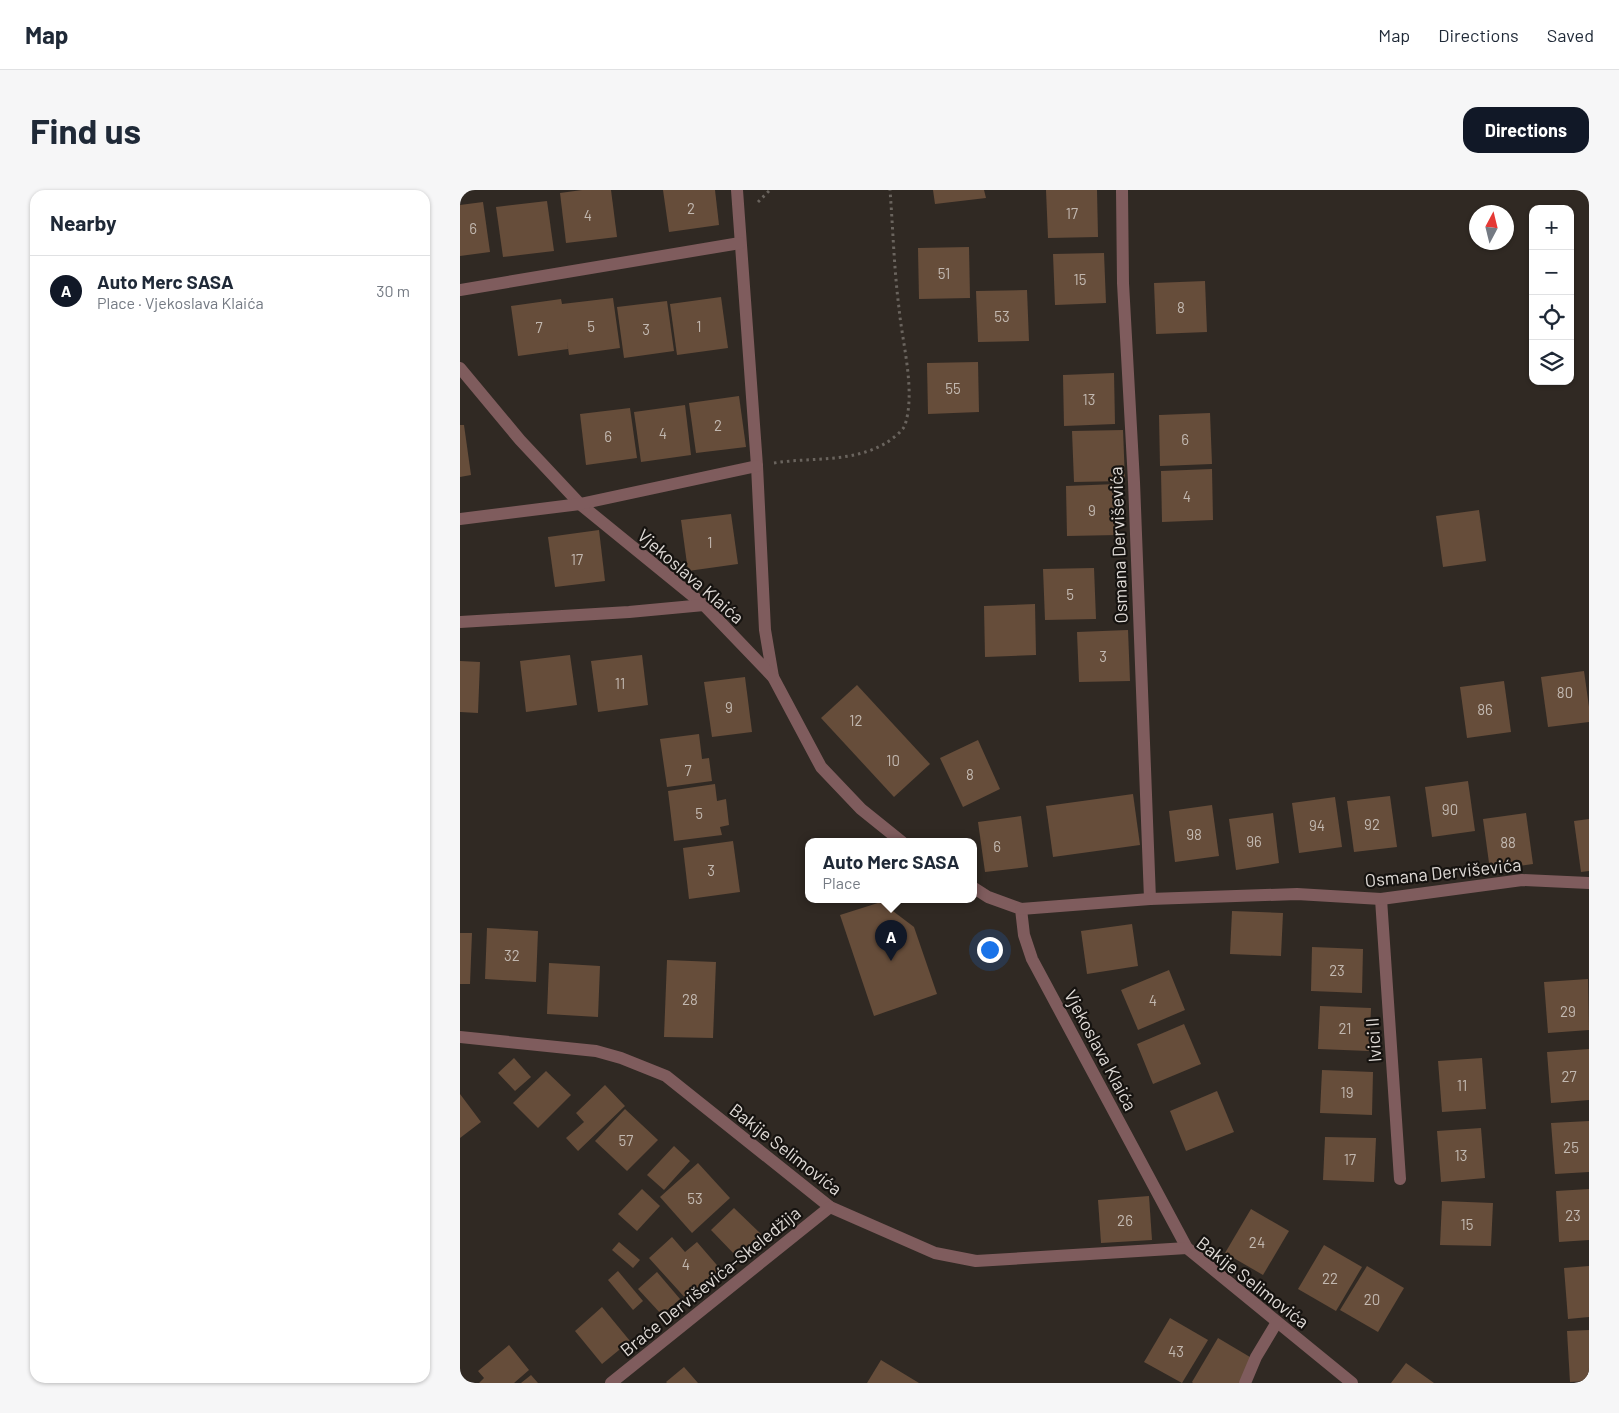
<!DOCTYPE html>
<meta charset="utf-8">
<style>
:root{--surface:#fff;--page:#f6f6f7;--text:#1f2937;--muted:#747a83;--line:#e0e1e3;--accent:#111827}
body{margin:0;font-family:Barlow,sans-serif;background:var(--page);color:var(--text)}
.controls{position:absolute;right:15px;top:15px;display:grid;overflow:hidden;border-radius:10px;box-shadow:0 1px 4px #0004}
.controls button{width:45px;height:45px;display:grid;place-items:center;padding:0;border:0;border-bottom:1px solid var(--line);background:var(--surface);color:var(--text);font:25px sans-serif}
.compass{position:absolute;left:1009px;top:15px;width:45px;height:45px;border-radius:50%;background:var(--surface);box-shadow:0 1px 4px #0004;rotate:7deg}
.you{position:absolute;left:529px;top:759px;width:18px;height:18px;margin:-12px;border:4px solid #fff;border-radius:50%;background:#1a73e8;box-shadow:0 0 0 8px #1a73e833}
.badge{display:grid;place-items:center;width:32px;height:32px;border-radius:50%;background:var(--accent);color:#fff;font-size:16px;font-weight:700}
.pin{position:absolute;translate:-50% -41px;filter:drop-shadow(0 1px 2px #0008)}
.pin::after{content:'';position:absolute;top:26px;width:18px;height:15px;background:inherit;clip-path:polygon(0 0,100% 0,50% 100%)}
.popup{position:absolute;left:345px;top:648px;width:172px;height:65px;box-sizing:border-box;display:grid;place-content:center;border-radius:10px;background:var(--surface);filter:drop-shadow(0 1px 4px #0005);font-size:16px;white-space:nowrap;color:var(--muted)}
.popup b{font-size:19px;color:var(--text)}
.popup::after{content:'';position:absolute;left:50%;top:100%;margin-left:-10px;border:10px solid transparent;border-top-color:var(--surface)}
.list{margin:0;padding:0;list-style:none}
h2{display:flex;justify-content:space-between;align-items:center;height:65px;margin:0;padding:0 20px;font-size:21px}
h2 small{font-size:16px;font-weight:400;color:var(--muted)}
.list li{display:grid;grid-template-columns:32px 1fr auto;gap:15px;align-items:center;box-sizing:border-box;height:70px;padding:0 20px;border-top:1px solid var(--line)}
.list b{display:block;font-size:19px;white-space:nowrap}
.list p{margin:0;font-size:16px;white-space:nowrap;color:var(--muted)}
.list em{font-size:16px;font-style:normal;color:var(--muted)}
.icon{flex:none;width:28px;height:28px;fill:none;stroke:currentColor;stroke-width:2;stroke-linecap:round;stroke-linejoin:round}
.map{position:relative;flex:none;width:1129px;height:1193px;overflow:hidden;border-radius:15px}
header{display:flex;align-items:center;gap:30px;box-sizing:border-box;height:70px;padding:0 25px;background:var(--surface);border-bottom:1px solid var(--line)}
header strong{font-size:24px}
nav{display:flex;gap:28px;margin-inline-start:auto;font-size:18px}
.intro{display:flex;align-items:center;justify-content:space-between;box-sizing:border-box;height:120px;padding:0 30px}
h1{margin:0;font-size:35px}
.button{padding:12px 22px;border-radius:15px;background:var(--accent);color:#fff;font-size:18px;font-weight:700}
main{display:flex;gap:30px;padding:0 30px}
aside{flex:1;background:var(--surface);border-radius:15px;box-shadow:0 1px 4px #0004}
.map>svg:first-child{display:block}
.building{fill:#664d3a}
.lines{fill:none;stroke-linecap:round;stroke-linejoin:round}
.path{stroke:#6a645e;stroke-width:3;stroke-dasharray:2.5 4;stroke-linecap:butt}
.minor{stroke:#7f5c5d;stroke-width:12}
.labels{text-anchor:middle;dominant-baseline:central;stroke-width:4.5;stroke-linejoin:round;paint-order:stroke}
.number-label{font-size:15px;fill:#c2b8b0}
.street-label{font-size:18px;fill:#e0dbd7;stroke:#161310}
</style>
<header>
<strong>Map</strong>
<nav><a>Map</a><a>Directions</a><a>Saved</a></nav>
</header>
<div class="intro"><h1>Find us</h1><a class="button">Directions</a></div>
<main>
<aside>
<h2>Nearby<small></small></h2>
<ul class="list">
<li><span class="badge">A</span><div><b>Auto Merc SASA</b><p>Place · Vjekoslava Klaića</p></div><em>30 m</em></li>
</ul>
</aside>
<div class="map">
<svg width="1129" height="1193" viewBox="0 0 1129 1193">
<rect width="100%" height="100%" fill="#302923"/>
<g class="building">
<polygon points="122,0 151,0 157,47 106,53 100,3"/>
<polygon points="203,0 255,0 259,35 209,42"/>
<polygon points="473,0 524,0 526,8 475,14"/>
<polygon points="586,0 637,0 638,47 588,48"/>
<polygon points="87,11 94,61 43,67 36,17"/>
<polygon points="23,12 30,62 0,66 0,15"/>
<polygon points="509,57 510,108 459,109 458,58"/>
<polygon points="644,63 646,113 595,115 593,64"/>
<polygon points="745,91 747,142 696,144 694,93"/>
<polygon points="567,100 569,151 518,152 516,101"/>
<polygon points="261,107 268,158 217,165 210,114"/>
<polygon points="153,108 160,158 109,165 107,151 108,159 58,166 51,116 101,109 102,114"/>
<polygon points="207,111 214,161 164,168 157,117"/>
<polygon points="518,172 519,222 468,224 467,173"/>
<polygon points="654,183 655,234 604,236 603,185"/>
<polygon points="279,206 286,257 236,263 229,213"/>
<polygon points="225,215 231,265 181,272 174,222"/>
<polygon points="170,218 177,268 126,275 120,224"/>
<polygon points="750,223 752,274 700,276 699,225"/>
<polygon points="0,235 4,235 11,285 0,287"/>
<polygon points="663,240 665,291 614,292 612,241"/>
<polygon points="752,279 753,330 702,332 701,281"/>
<polygon points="657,294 658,345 607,346 606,296"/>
<polygon points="1019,320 1026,371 983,377 976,326"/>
<polygon points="271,324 278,374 228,381 221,330"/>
<polygon points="139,340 145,391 95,397 88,347"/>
<polygon points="634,378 636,429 585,430 583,379"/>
<polygon points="575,414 576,465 525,467 524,416"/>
<polygon points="668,440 670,491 619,492 617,442"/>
<polygon points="110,465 117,515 66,522 60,471"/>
<polygon points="182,465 188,515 138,522 131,471"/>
<polygon points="0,471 20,472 18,523 0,522"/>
<polygon points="1124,481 1129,517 1129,532 1088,537 1081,487"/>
<polygon points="285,487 292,542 252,547 244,492"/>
<polygon points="1044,491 1051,542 1007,548 1000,497"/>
<polygon points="397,495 470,574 434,607 361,528"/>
<polygon points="239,544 242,569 249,568 252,591 207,597 200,549"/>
<polygon points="518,550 540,599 503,617 480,568"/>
<polygon points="1008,591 1015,641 972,647 965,597"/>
<polygon points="255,594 257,611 266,609 269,635 260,637 262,645 214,651 208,601"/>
<polygon points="673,604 680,655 593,667 586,616"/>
<polygon points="930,606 937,657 894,662 887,611"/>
<polygon points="875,607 882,657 839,663 832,613"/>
<polygon points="752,615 759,666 715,672 709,621"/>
<polygon points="813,623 819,673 776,680 769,629"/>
<polygon points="1066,623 1073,674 1030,680 1023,629"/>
<polygon points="561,626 568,677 525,682 518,632"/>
<polygon points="1129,629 1129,681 1121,682 1114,631"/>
<polygon points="273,651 280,702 229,709 223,658"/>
<polygon points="421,712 454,737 477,804 414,826 380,725"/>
<polygon points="772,721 823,723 821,766 770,764"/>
<polygon points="672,734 678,776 627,784 621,741"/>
<polygon points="27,738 78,741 76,792 25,789"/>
<polygon points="0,743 12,743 10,794 0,794"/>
<polygon points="852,757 903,759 902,803 851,801"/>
<polygon points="207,770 256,772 253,848 204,847"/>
<polygon points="89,773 140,776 138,827 87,824"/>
<polygon points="709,780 725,820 678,840 661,800"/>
<polygon points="1128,789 1129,840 1088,843 1084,792"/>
<polygon points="860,816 911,818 909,861 858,859"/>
<polygon points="724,834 741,874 693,894 677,854"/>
<polygon points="1129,859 1129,910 1091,913 1087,862"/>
<polygon points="54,868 71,887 55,901 38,883"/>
<polygon points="1022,868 1026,919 982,922 978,871"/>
<polygon points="862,880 913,882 912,925 860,923"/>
<polygon points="86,881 111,905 78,938 53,913"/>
<polygon points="145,895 165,916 118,961 106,948 124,932 116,923"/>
<polygon points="757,901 774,942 726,961 710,921"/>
<polygon points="0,904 21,932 0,948"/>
<polygon points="165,919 198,950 167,981 135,951"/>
<polygon points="1129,931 1129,982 1095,984 1091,933"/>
<polygon points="1021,938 1025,988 981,992 977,941"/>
<polygon points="865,947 916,948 914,992 863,990"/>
<polygon points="214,956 230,971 204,1000 187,985"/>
<polygon points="238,973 270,1008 232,1043 200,1007"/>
<polygon points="182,999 200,1016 177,1041 158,1024"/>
<polygon points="1129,999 1129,1050 1099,1052 1096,1001"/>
<polygon points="689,1006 692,1050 641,1053 638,1010"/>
<polygon points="982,1011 1033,1013 1031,1056 980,1055"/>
<polygon points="274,1018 301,1044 277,1067 251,1040"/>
<polygon points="791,1019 829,1041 803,1085 765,1063"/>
<polygon points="212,1047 225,1062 237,1052 262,1081 228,1111 189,1068"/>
<polygon points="159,1052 180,1070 173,1078 152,1060"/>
<polygon points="864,1055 902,1077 876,1121 838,1099"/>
<polygon points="907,1076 944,1098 918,1142 880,1120"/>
<polygon points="1129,1076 1129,1127 1108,1129 1104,1078"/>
<polygon points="158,1081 183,1111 173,1120 148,1090"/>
<polygon points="197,1082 220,1109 202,1125 178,1099"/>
<polygon points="142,1117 170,1151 142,1174 115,1141"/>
<polygon points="710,1128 748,1150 722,1193 684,1172"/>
<polygon points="1129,1140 1129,1191 1110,1192 1107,1141"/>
<polygon points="758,1148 795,1170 782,1193 733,1193 732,1192"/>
<polygon points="49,1155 69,1180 54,1193 19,1193 24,1188 18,1181"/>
<polygon points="421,1170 459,1193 407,1193"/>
<polygon points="946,1173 974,1193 931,1193"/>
<polygon points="224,1177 238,1193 207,1193 206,1192"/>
<polygon points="71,1185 78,1193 61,1193"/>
</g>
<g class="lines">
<g class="path">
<polyline points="298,12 310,0"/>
<path d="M 314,273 C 352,267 392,273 426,253 C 431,250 443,241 445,235 C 456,201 442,152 439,118 C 434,79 433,39 430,0"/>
</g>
<g class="minor">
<polyline points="277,0 297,276 305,440 313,487"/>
<polyline points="662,0 663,93 674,292 690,709"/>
<polyline points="0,100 280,53"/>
<polyline points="0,178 60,250 120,314 244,415 313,487 361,577 401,619 442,652"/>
<polyline points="0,329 120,314 297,276"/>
<polyline points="0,432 169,422 244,415"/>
<polyline points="514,698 528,707 561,719 564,745 572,769 727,1058 892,1193"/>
<polyline points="921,709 940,989"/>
<polyline points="561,719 690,709 837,704 921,709 1062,690 1129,693"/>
<polyline points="0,847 136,861 161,868 206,886 370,1017 475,1063 516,1071 727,1058"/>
<polyline points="151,1193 370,1017"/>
<polyline points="785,1193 796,1167 817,1132"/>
</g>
</g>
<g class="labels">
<g class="number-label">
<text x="231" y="18">2</text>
<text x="612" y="23">17</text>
<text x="128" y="25">4</text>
<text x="13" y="38">6</text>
<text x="484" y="83">51</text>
<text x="620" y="89">15</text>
<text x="721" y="117">8</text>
<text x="542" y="126">53</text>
<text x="131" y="136">5</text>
<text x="239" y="136">1</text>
<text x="79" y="137">7</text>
<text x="186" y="139">3</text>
<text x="493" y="198">55</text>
<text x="629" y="209">13</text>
<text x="258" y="235">2</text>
<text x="203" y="243">4</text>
<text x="148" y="246">6</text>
<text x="725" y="249">6</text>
<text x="727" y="306">4</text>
<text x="632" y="320">9</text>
<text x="250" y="352">1</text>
<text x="117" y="369">17</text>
<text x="610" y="404">5</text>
<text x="643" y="466">3</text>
<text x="160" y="493">11</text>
<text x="1105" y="502">80</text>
<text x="269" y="517">9</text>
<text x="1025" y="519">86</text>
<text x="396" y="530">12</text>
<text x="433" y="570">10</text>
<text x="228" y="580">7</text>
<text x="510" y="584">8</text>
<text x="990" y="619">90</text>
<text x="239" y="623">5</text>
<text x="912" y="634">92</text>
<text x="857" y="635">94</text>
<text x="734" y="644">98</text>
<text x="794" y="651">96</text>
<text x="1048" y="652">88</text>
<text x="537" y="656">6</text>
<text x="251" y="680">3</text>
<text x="52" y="765">32</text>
<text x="877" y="780">23</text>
<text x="230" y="809">28</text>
<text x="693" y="810">4</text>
<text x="1108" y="821">29</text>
<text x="885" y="838">21</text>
<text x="1109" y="886">27</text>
<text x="1002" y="895">11</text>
<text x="887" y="902">19</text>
<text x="166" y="950">57</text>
<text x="1111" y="957">25</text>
<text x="1001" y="965">13</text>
<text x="890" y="969">17</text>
<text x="235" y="1008">53</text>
<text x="1113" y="1025">23</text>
<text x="665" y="1030">26</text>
<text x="1007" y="1034">15</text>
<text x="797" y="1052">24</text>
<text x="226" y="1074">4</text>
<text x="870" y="1088">22</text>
<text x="912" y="1109">20</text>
<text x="716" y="1161">43</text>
</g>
<g class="street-label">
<text transform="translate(658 355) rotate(-92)">Osmana Derviševića</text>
<text transform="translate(231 386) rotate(41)">Vjekoslava Klaića</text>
<text transform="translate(983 682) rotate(-6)">Osmana Derviševića</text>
<text transform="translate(913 850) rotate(-94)">Ivici II</text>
<text transform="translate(641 860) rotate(62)">Vjekoslava Klaića</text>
<text transform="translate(326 959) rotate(38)">Bakije Selimovića</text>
<text transform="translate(250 1091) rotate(-39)">Braće Derviševića-Skeledžija</text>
<text transform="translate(793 1092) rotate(38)">Bakije Selimovića</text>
</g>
</g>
</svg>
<div class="controls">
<button>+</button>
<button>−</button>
<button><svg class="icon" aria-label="locate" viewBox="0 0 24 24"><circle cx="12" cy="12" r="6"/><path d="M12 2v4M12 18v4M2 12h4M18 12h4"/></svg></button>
<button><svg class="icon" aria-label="layers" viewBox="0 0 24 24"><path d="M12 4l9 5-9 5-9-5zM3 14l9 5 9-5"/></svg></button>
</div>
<svg class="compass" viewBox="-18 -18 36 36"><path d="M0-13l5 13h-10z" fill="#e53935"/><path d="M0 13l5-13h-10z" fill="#747a83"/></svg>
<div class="you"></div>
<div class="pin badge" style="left:431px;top:771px">A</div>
<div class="popup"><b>Auto Merc SASA</b>Place</div>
</div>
</main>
